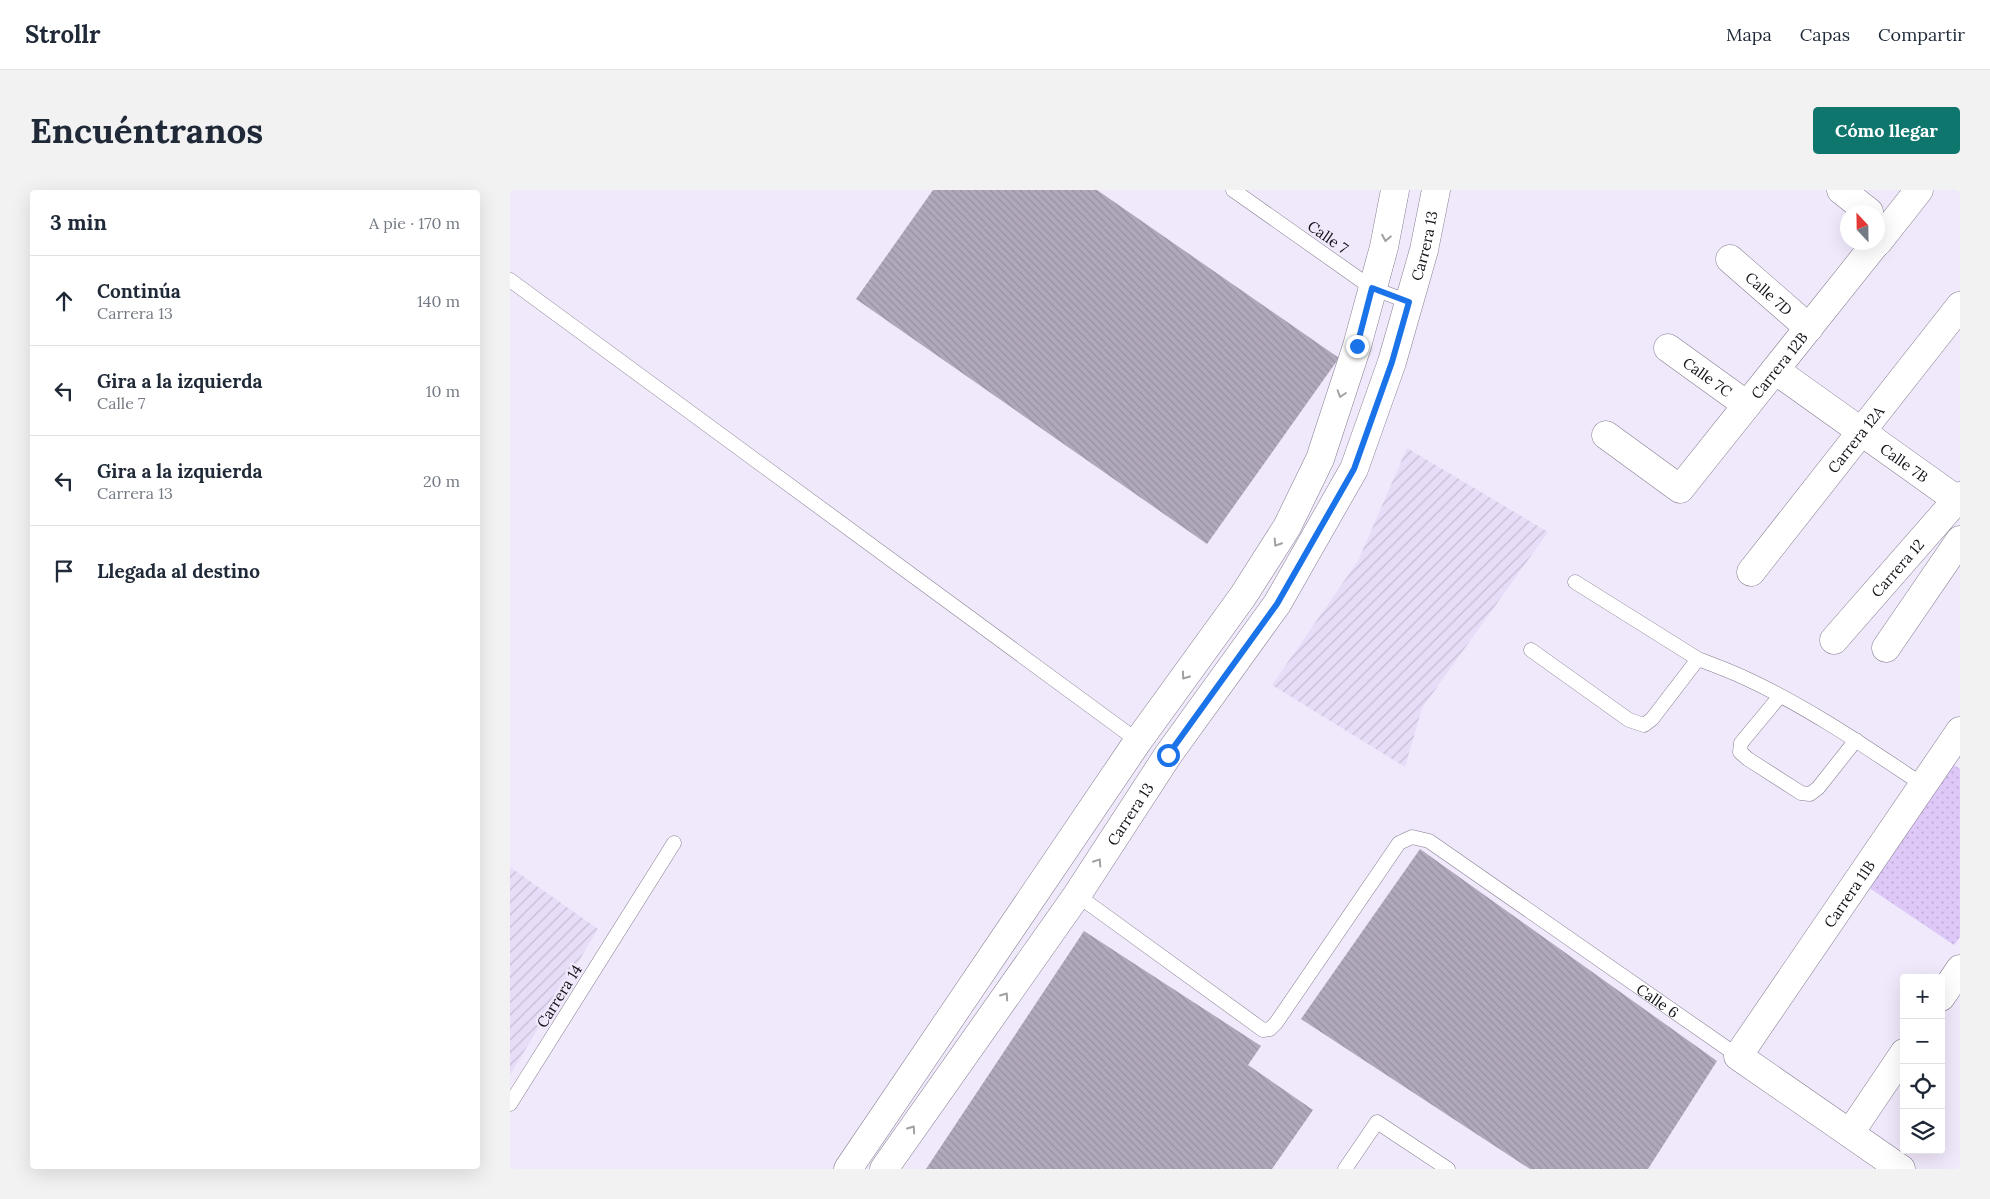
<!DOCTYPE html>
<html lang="es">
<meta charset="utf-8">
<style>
:root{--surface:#fff;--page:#f2f2f3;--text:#1f2937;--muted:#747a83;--line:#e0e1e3;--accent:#0f766e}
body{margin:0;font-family:Lora,serif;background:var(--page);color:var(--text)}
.controls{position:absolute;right:15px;bottom:15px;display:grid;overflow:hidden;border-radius:5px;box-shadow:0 5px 20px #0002}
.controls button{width:45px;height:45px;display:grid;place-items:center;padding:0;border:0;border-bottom:1px solid var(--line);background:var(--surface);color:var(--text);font:25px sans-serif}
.compass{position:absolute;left:1330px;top:15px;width:45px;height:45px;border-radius:50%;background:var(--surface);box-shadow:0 5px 20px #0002;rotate:338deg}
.stop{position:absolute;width:15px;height:15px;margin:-11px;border:4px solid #1a73e8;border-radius:50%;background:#fff}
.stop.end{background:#1a73e8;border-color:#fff;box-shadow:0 1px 5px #0008}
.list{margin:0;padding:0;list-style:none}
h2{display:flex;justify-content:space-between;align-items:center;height:65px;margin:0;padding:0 20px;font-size:21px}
h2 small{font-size:16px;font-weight:400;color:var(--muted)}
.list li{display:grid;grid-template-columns:32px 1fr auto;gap:15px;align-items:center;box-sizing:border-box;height:90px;padding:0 20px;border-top:1px solid var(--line)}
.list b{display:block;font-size:19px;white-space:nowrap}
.list p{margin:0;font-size:16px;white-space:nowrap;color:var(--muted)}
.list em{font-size:16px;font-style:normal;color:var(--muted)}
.icon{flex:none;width:28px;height:28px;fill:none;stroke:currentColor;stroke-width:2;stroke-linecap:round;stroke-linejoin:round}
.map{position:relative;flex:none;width:1450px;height:979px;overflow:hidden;border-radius:5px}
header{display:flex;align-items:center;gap:30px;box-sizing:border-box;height:70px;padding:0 25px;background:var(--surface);border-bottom:1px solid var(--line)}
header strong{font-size:24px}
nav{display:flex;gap:28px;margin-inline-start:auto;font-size:18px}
.intro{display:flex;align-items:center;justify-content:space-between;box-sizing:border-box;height:120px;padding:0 30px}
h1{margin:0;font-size:35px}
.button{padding:12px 22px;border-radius:5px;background:var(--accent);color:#fff;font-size:18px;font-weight:700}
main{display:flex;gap:30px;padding:0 30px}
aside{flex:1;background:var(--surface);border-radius:5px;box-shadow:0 5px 20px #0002}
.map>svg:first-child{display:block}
.industrial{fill:url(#industrial-furrows)}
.park{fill:url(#park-dots)}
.building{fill:url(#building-back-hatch)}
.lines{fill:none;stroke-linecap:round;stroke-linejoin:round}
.lane-casing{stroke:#857d8f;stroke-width:15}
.street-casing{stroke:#857d8f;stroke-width:29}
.secondary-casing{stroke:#857d8f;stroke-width:29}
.lane{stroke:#fff;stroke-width:14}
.street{stroke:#fff;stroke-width:28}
.secondary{stroke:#fff;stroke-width:28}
.oneway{stroke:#a1a0a3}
.route{stroke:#1a73e8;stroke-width:6}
.labels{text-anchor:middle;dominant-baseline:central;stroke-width:5;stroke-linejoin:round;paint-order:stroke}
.street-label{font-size:15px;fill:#141118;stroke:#f0e8fb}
</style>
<header>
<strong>Strollr</strong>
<nav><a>Mapa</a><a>Capas</a><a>Compartir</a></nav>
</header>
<div class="intro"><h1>Encuéntranos</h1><a class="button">Cómo llegar</a></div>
<main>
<aside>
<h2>3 min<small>A pie · 170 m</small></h2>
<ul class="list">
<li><svg class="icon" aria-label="ahead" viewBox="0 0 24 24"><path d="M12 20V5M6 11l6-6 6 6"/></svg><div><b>Continúa</b><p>Carrera 13</p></div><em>140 m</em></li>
<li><svg class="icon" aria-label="left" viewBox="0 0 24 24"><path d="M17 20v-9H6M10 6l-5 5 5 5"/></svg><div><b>Gira a la izquierda</b><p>Calle 7</p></div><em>10 m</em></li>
<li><svg class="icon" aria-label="left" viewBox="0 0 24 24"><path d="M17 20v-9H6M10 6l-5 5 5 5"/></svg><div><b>Gira a la izquierda</b><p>Carrera 13</p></div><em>20 m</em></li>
<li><svg class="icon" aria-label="arrive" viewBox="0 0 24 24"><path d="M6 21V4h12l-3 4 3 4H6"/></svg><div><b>Llegada al destino</b></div></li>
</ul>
</aside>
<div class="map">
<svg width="1450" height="979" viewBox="0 0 1450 979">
<defs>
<pattern id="industrial-furrows" width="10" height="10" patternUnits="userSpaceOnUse" patternTransform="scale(1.25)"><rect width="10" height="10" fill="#e8ddf8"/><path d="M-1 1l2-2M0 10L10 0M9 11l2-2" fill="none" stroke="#c6bdd4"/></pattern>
<pattern id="park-dots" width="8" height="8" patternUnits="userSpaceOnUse" patternTransform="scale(1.25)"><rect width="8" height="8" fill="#ddc8f8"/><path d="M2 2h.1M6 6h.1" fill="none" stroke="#bdabd4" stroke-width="1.8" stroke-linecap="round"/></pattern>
<pattern id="building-back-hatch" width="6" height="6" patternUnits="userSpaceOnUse" patternTransform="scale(1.25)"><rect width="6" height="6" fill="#b1a9bb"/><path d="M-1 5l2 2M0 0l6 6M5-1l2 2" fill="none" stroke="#9790a0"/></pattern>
</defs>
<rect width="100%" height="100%" fill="#f0e8fb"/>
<g class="industrial">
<polygon points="897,258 1038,342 912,518 895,577 762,495 848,371"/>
<polygon points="0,677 88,739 0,885"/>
</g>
<polygon class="park" points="1440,572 1450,579 1450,747 1444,755 1355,695"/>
<g class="building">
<polygon points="423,0 587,0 829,168 697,354 346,109"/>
<polygon points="910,659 1207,871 1138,979 1020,979 791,829"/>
<polygon points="574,741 751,856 738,875 803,920 762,979 416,979"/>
</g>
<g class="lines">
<g class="lane-casing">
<g id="lane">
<polyline points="723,0 862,98 899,112"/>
<polyline points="0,90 628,551"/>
<polyline points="1065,392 1188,469"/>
<path d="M 1021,460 L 1119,530 L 1134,535 L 1142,529 L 1188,469 C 1204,475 1220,481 1235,488 C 1298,517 1356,557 1413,595"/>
<polyline points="1270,506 1231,553 1230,562 1238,569 1291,603 1300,604 1308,598 1346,550"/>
<path id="s1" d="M 567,705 L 753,840 L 760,839 L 766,833 L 889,653 L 902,647 L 919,651 L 1228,866"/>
<polyline points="0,914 164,653"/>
<polyline points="835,979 867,932 938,979"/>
</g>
</g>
<g class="street-casing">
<g id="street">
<polyline points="1331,0 1359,22"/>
<polyline points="1368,52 1409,0"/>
<path id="s2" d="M 1220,69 L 1299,138"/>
<path id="s3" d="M 1158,158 L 1237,215"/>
<path id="s4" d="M 1265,180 L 1450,312"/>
<path id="s5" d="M 1096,245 L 1170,299 L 1367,52"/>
<path id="s6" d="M 1241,382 L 1450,116"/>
<path id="s7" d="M 1324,450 L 1450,306"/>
<polyline points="1376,458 1450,350"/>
<polyline points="1431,807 1450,779"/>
<polyline points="1340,943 1394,863"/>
<path id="s8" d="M 1391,979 L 1228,866 L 1450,541"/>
</g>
</g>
<g class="secondary-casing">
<g id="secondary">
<polyline points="338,979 628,551 733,406 777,337 810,269 847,156 874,57 885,0"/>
<path id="s9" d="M 374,979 L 567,705 L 658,565 L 767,414 L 844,279 L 882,172 L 914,60 L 926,0"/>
</g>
</g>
<use href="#lane" class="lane"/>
<use href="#street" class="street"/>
<use href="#secondary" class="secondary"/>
</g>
<defs><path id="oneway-chevron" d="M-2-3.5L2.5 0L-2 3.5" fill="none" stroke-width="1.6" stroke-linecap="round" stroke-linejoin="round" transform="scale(1.25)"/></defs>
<g class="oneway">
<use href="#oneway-chevron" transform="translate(876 48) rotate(101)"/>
<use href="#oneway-chevron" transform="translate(831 204) rotate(108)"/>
<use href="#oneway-chevron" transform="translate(767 353) rotate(123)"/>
<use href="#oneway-chevron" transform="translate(675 486) rotate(126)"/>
<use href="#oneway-chevron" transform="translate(588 672) rotate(-57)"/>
<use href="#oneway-chevron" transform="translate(495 806) rotate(-55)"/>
<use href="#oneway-chevron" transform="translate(402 939) rotate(-55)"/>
</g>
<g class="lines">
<polyline class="route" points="658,565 767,414 844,279 882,172 899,112 862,98 847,156"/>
</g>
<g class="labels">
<g class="street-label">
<text transform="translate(818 47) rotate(35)">Calle 7</text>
<text stroke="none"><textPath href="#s9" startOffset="1078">Carrera 13</textPath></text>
<text stroke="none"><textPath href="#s2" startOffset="52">Calle 7D</textPath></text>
<text stroke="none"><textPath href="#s5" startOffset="250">Carrera 12B</textPath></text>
<text stroke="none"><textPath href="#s3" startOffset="49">Calle 7C</textPath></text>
<text stroke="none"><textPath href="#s6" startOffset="169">Carrera 12A</textPath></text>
<text stroke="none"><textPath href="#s4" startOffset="159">Calle 7B</textPath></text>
<text stroke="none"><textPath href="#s7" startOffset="96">Carrera 12</textPath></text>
<text stroke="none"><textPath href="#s9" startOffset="432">Carrera 13</textPath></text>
<text stroke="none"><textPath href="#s8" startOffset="395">Carrera 11B</textPath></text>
<text transform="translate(49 806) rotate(-58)">Carrera 14</text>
<text stroke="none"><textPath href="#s1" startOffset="774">Calle 6</textPath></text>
</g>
</g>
</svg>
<div class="controls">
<button>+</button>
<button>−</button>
<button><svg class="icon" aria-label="locate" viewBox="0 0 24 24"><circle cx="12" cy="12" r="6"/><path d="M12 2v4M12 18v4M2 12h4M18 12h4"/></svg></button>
<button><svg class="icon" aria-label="layers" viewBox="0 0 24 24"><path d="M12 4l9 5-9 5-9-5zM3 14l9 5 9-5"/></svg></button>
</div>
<svg class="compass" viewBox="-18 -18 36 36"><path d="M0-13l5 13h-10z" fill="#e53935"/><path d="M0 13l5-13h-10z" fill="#747a83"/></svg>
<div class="stop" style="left:658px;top:565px"></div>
<div class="stop end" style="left:847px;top:156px"></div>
</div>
</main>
